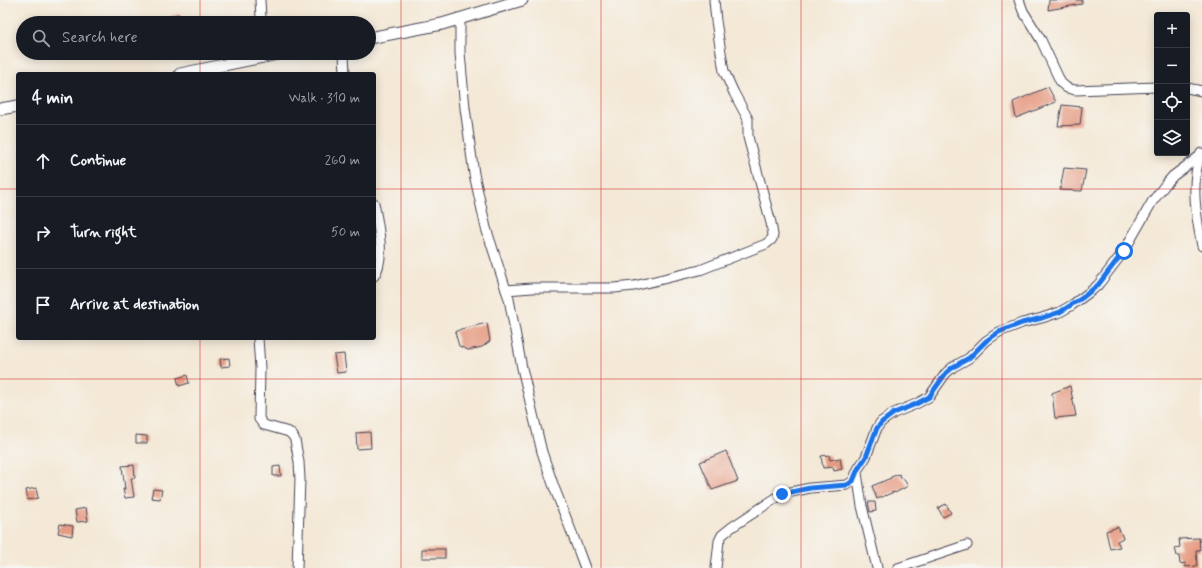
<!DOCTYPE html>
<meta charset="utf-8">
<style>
:root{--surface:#171b24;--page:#242831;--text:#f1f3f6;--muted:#9ea1a6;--line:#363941}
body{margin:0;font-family:Mynerve,sans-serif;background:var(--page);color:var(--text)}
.controls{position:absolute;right:12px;top:12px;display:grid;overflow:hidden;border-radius:4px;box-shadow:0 2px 10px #0003}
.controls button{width:36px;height:36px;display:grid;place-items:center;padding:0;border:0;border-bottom:1px solid var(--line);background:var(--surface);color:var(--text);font:20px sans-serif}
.stop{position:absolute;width:12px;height:12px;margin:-9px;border:3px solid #1a73e8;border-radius:50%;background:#fff}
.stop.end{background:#1a73e8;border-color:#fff;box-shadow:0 1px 4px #0008}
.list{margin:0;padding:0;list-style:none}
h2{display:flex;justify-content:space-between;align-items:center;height:52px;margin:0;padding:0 16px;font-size:17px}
h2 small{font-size:13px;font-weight:400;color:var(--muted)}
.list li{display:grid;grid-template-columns:26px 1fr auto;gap:12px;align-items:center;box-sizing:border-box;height:72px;padding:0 16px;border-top:1px solid var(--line)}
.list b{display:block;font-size:15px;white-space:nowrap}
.list em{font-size:13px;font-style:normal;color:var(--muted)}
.icon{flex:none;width:22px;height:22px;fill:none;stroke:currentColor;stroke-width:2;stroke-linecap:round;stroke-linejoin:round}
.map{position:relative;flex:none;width:1202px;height:568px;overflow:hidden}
.search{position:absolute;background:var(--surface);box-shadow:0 2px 10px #0003;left:16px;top:16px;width:360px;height:44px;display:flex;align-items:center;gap:10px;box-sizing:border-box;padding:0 14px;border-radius:22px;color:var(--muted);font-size:15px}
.panel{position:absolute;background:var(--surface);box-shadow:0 2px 10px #0003;left:16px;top:72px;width:360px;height:268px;border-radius:4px}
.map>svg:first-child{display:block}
.building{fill:#e69a81}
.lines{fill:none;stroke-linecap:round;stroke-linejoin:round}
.minor-casing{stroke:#424052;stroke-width:11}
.tertiary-casing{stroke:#424052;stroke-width:13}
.minor{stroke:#fff;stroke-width:9}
.tertiary{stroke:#fff;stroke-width:11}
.route{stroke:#1a73e8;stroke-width:5}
.grid{fill:none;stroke:#d62828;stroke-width:1;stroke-opacity:0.55}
</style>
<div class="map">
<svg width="1202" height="568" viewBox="0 0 1202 568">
<rect width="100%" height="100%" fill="#f6f6f2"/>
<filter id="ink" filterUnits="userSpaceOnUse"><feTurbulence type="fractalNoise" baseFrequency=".025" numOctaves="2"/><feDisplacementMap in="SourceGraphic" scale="8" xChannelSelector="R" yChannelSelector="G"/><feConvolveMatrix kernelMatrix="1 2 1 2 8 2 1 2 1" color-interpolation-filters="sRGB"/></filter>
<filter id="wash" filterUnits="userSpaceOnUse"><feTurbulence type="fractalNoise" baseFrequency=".012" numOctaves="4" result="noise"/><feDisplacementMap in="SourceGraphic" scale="16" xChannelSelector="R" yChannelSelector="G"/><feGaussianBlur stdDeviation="0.9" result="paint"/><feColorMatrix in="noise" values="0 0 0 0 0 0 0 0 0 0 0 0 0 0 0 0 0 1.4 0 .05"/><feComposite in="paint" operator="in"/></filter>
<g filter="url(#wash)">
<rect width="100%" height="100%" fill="#f4e8d6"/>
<g id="blocks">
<g class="building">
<polygon points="1049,0 1082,0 1082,4 1048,10"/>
<polygon points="179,14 181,23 155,23 154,21"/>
<polygon points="1048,87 1056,102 1016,118 1013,102"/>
<polygon points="1062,105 1082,107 1080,125 1058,126"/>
<polygon points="1064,168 1086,170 1082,191 1060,190"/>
<polygon points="487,323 490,341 482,347 468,350 459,346 455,332 461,329"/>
<polygon points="344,354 346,372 337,373 334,355"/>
<polygon points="229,358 230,366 221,367 220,359"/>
<polygon points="187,375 189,383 179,386 177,378"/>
<polygon points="1070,386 1076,416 1055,418 1052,393"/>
<polygon points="370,432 371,448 357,449 356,433"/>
<polygon points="136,435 147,436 147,443 136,443"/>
<polygon points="726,451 738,481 712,490 700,462"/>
<polygon points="829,455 830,460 840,458 842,469 834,471 833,467 823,468 821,456"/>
<polygon points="134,465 135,478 131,478 134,497 125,498 123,489 125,489 122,466"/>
<polygon points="280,466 281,476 273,476 273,467"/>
<polygon points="899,474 901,479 903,478 908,486 895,493 894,492 877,499 872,486 891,478 891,477"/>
<polygon points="36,488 38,498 28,500 26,490"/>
<polygon points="153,489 162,490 160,499 151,498"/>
<polygon points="868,502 875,502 876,511 870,512"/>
<polygon points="946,504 951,513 943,517 938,508"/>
<polygon points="86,508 88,521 77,522 75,510"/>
<polygon points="60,524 73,526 72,536 58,533"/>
<polygon points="1118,527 1123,538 1117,541 1120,547 1110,549 1106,531"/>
<polygon points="1199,538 1200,550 1196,550 1197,566 1186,567 1185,563 1180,564 1179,556 1177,556 1175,548 1180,547 1179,539"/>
<rect x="422" y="549" width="23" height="9"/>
</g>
</g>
</g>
<g filter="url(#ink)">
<use href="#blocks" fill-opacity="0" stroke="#424052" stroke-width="1"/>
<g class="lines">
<g class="minor-casing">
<g id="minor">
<polyline points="260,0 261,18 263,23"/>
<polyline points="1019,0 1023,11 1041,40 1061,83 1067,88 1075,90 1157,87"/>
<polyline points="460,19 460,53 465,108 474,174 486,228 509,299 522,368 542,452 554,487 572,533 585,568"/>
<polyline points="344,53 345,74"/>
<polyline points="1187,88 1202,91"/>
<path d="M 1201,153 C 1190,183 1196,215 1202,246"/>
<path d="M 374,203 C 378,223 386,260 374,276"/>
<polyline points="506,290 532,288 614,288 634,286 700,270 766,244 772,239 773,235 771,223 748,137 748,119 734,93 724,71 716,21 714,0"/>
<polyline points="258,338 260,368 259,419 264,425 289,432 293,436 295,440 299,462 300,479 297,568"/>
<polyline points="857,473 862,506 877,568"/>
<polyline points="716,568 719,541 722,535 732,527 782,494 810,488 847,485 853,481 858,469 866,457 877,428 881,422 894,413 916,404 929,397 946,373 953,367 969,358 986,341 999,332 1022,323 1042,318 1060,312 1072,305 1091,291 1098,285 1124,251 1152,202 1165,185 1173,176 1201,155"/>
<polyline points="898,568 967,545"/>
</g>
</g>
<g class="tertiary-casing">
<g id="tertiary">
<polyline points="369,38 442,24 522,0"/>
<polyline points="180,74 283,53"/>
<polyline points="0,109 18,106"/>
</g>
</g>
<use href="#minor" class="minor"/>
<use href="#tertiary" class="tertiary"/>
</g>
</g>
<g class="lines" filter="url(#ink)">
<polyline class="route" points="782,494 810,488 847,485 853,481 858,469 866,457 877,428 882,422 894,413 916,404 929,397 946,373 953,367 969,358 986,341 999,332 1022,323 1042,318 1060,312 1082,298 1098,285 1124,251"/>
</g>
<path class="grid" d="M 200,0 L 200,23M 401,0 L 401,568M 601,0 L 601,568M 801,0 L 801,568M 1002,0 L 1002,568M 200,53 L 200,74M 0,189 L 18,189M 374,189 L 1202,189M 200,338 L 200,568M 0,379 L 1202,379"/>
</svg>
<div class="controls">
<button>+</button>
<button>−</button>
<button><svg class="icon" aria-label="locate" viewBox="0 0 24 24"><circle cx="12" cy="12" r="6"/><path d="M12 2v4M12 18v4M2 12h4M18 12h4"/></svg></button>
<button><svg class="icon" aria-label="layers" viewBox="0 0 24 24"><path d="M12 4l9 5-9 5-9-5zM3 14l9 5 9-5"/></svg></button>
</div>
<div class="stop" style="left:1124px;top:251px"></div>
<div class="stop end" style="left:782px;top:494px"></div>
<div class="search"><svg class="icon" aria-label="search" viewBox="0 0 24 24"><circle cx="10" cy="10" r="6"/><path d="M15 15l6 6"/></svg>Search here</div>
<section class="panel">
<h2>4 min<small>Walk · 310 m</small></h2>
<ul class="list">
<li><svg class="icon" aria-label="ahead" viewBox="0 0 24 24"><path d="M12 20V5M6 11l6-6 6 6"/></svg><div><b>Continue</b></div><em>260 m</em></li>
<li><svg class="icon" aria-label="right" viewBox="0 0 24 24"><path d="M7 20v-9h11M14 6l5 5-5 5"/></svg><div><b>Turn right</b></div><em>50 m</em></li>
<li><svg class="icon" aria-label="arrive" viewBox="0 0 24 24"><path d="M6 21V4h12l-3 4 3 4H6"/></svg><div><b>Arrive at destination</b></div></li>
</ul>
</section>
</div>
